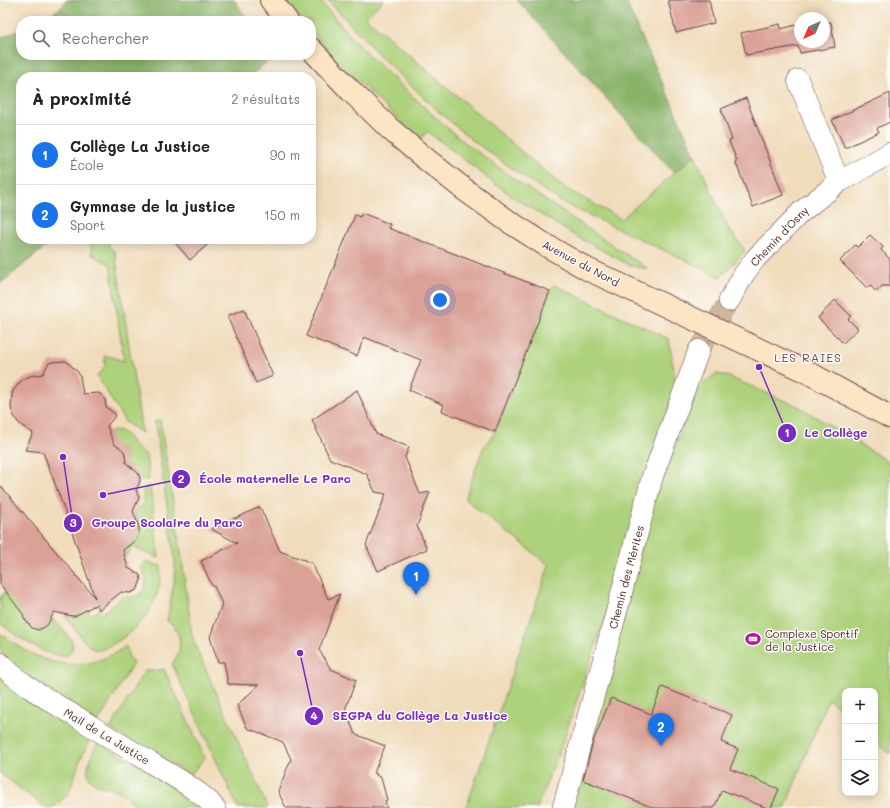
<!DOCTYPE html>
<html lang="fr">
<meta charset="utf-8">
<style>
:root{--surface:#fff;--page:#f6f6f6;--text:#222;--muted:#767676;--line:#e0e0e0;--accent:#1a73e8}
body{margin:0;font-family:Mali,sans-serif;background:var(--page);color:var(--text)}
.controls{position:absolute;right:12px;bottom:12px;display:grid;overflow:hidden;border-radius:8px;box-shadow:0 2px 10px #0003}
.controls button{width:36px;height:36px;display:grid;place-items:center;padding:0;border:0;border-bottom:1px solid var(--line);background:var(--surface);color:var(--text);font:20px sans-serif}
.compass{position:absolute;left:794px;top:12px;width:36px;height:36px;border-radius:50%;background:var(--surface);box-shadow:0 2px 10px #0003;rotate:224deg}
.you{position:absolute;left:440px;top:300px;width:14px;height:14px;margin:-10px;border:3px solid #fff;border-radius:50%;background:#1a73e8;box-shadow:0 0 0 6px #1a73e833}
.badge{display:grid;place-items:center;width:26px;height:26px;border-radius:50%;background:var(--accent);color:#fff;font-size:13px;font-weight:700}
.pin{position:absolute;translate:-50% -33px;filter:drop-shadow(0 1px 2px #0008)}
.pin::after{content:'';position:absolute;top:21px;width:14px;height:12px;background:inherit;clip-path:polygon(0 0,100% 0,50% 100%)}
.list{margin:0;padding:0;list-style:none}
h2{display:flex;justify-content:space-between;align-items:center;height:52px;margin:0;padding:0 16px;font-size:17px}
h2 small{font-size:13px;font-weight:400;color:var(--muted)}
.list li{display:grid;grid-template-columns:26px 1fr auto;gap:12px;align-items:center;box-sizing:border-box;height:60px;padding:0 16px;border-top:1px solid var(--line)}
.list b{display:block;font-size:15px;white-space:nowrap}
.list p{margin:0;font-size:13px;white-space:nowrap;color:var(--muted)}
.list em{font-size:13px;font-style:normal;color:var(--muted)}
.icon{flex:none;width:22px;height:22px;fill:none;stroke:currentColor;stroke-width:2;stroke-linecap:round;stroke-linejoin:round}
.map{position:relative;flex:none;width:890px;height:808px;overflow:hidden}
.search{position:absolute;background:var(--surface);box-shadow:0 2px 10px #0003;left:16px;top:16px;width:300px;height:44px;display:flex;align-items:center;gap:10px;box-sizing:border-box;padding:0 14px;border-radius:16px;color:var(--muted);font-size:15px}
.panel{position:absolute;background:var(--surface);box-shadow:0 2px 10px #0003;left:16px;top:72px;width:300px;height:172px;border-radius:16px}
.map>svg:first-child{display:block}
.green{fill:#add17b;stroke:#7c7853}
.forest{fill:#8ab36b;stroke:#6a694b}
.building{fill:#daa196}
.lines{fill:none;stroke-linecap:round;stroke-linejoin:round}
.street-tunnel{stroke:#cfb69e;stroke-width:21;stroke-dasharray:21 10;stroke-linecap:butt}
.street-casing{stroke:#633b41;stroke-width:22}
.secondary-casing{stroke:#633b41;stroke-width:24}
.street{stroke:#fff;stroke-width:21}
.secondary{stroke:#fce5c4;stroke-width:22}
.labels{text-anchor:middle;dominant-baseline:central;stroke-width:3;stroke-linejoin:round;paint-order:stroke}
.street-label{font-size:11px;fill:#4a1f2b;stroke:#fdfcf7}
.poi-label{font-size:11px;fill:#4a1f2b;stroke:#fdfcf7;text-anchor:start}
.neighbourhood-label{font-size:12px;letter-spacing:1px;fill:#7c4c50;stroke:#fdfcf7}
.leader{fill:none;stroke:#7b2cbf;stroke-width:1.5}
.callout-dot{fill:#7b2cbf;stroke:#fdfcf7;stroke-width:1.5}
.mark-label{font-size:12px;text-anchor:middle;font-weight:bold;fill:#fff}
.callout-label{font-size:12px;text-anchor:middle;font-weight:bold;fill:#7b2cbf;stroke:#fdfcf7;stroke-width:3;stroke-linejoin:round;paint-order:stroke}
</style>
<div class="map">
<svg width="890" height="808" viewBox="0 0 890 808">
<rect width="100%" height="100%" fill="#fdfcf7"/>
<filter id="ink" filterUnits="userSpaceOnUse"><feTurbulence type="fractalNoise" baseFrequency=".025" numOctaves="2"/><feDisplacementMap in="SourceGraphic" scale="8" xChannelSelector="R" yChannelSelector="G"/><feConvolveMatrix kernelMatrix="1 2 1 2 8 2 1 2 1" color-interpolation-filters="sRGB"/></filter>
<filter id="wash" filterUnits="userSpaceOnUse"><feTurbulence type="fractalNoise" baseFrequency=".012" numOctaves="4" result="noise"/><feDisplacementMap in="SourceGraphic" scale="16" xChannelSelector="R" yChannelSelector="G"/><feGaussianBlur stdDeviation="0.9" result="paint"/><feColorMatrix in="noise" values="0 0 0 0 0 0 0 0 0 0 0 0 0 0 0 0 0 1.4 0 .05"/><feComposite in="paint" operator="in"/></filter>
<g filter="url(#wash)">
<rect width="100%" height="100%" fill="#f0dcbb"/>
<g class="green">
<polygon points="286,0 319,0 359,46 435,117 464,142 514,179 648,269 631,266 572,234 516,199 490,180 427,131 421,139 373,96 332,55 311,31 311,21 303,21"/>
<polygon points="328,0 384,0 365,17 563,187 621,219 695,155 727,226 745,251 721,277 563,203 524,177 472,140 438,111 378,54"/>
<path d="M 95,239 L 107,239 L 109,246 L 115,252 L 142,433 L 125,422 L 97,376 L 105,367 L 105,355 L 124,361 L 110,264 L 92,255 C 91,248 90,244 95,239 Z"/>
<polygon points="554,285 669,339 676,384 629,548 563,741 537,808 466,808 549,565 465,499 483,448 495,432 550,291"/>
<path d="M 716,374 L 724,375 L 800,407 L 890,463 L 890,754 L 875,741 L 875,691 L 845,691 L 845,713 L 831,701 L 830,700 L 827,701 L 785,808 L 569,808 L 652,504 L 697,392 C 703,384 708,379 716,374 Z"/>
<path d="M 160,420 L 181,552 L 192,635 L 197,650 L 268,808 L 238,808 L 172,664 C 183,650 183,631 167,621 L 175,576 L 175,562 L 155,421 Z"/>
<path d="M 117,430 C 130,433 133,450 146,455 L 149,479 L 140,480 L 125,463 L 126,459 L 124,451 L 119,447 L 114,445 L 105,435 Z"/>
<path d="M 150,486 L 159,558 L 132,547 L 125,557 L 120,551 C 138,538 147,535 133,512 C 145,504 145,504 143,490 L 145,487 Z"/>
<path d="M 146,561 L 161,566 C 162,602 142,628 111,645 C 106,647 100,652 94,649 C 85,646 71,623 64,614 L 69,616 L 75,616 L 84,606 L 92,615 L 99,610 L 102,614 L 122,596 C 143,601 153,583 140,567 Z"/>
<path d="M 7,591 L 23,612 L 23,614 L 24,616 L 24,618 L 32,628 L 39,630 L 45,627 L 48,624 L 49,615 C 55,622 68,634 72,642 C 74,647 71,652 67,656 C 47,658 15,635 0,623 L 0,597 Z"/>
<path d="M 0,633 C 40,665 81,678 126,646 L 128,655 L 133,663 L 98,723 L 12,666 L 0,651 Z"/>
<polygon points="164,669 205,758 190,775 110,729 145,670 154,671"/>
<polygon points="0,677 91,737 80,760 71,787 67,795 55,806 49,808 43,806 0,773"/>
<path d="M 98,742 L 135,763 L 184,795 L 199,808 L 138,808 C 133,803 128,797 122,793 C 115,788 106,788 99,785 C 78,777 92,756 98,742 Z"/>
</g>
<g class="forest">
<polygon points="67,0 234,0 249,21 39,21 61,8"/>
<polygon points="517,0 625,0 695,155 674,173"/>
<polygon points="21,30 21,55 275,55 249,77 21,77 21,239 55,239 0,284 0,38"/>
</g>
<g id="blocks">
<g class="building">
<polygon points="668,0 709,0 714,23 676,33"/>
<polygon points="831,22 835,47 800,53 798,46 746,55 741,33 780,24 781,29 800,24 800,42 824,42 824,23"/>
<polygon points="890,93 890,122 877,128 879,132 845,148 832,120"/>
<polygon points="746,98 783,195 753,207 735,161 737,161 729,141 732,140 721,109"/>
<polygon points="362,213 390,224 388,228 550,291 495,432 442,411 444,405 409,390 421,360 364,337 357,356 306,336 355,215 360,217"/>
<polygon points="870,235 883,247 881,250 890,259 890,286 882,286 876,292 870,285 867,288 840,261 855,245 858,247"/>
<polygon points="172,239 214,239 190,260"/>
<polygon points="835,300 851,316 848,319 858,329 843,343 818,318"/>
<polygon points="244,309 273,376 256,383 227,316"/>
<polygon points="66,361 78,372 80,376 83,394 99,393 105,399 106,407 116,415 107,426 114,444 119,447 124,451 125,455 126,463 137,472 139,475 140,480 139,484 136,490 139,498 133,511 139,527 139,534 137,539 123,550 128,568 140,575 141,580 138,588 135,591 130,593 121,592 99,610 97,604 75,616 72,616 54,612 48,624 45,627 38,630 32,628 24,618 23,614 0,584 0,485 95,598 58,492 43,452 25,450 33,433 22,426 17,421 12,412 11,406 12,395 13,391 19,383 24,379 30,376 43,374 47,366 49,363 52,362"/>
<polygon points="357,390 376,434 409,447 405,457 420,494 430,492 417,526 427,549 378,571 366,545 386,494 375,492 367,474 330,459 312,420"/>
<polygon points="260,507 280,551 312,563 328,599 340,594 319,650 331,669 356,680 345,710 355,734 385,746 374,773 377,774 376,775 381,778 387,800 385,801 387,808 286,808 278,791 291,759 283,742 247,728 237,705 259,685 228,684 224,662 218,662 210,637 222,604 214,586 212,586 201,561 237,543 211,529"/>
<polygon points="662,687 732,715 721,742 738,749 730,769 779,789 771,808 767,808 722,790 714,808 654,808 583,780 593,742 611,698 651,714"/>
</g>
</g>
</g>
<g filter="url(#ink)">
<use href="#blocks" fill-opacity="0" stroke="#633b41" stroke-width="1"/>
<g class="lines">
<polyline class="street-tunnel" points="699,350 729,301"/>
<g class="street-casing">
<g id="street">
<polyline points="798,80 839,182"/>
<polyline points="729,301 744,274 756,258 801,212 839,182 890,153"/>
<path d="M 0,663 C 21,685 49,700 75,716 C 102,733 130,750 158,767 C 176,778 202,792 215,808"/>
<polyline points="563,808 621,595 652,478 699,350"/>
</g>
</g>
<g class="secondary-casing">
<g id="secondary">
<polyline points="271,0 287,21"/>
<polyline points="311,49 351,91 390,129 422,156 465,190 508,221 544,244 587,269 809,373 890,417"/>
</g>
</g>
<use href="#street" class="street"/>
<use href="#secondary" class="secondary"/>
</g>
</g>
<defs>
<g id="stadium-bare" transform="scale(1.2)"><path d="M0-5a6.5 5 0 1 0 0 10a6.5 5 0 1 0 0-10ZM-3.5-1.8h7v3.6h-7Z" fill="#b5179e" stroke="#fdfcf7" stroke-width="2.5" paint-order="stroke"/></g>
</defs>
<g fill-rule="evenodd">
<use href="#stadium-bare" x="753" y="639"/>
</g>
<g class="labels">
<g class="street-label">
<text transform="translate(779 236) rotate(-46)">Chemin d'Osny</text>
<text transform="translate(581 263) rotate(28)">Avenue du Nord</text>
<text transform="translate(626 577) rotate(-75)">Chemin des Mérites</text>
<text transform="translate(107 736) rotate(31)">Mail de La Justice</text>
</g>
<g class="poi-label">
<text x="765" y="633">Complexe Sportif<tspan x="765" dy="13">de la Justice</tspan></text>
</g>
<g class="neighbourhood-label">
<text x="808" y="357">LES RAIES</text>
</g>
</g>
<path class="leader" d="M759 367L787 433M103 495L181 479M63 457L73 523M300 653L314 716"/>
<g class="callout-dot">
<circle cx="759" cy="367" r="4"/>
<circle cx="103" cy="495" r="4"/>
<circle cx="63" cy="457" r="4"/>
<circle cx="300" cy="653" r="4"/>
<circle cx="787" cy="433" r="10"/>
<circle cx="181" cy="479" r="10"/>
<circle cx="73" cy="523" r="10"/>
<circle cx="314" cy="716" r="10"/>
</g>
<g class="mark-label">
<text x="787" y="437">1</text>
<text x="181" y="483">2</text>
<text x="73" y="527">3</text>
<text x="314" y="720">4</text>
</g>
<g class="callout-label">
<text x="836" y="437">Le Collège</text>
<text x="275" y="483">École maternelle Le Parc</text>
<text x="167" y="527">Groupe Scolaire du Parc</text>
<text x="420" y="720">SEGPA du Collège La Justice</text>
</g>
</svg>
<div class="controls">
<button>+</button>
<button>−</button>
<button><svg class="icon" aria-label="layers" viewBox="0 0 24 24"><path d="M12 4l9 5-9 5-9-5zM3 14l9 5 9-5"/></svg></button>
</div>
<svg class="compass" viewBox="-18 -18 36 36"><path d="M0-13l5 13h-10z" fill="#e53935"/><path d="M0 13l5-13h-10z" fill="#767676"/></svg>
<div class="you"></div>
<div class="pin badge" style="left:416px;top:595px">1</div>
<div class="pin badge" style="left:661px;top:746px">2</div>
<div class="search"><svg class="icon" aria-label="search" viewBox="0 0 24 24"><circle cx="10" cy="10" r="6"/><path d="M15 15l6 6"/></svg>Rechercher</div>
<section class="panel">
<h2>À proximité<small>2 résultats</small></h2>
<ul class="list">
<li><span class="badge">1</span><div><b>Collège La Justice</b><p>École</p></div><em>90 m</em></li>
<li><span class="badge">2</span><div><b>Gymnase de la justice</b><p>Sport</p></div><em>150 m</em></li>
</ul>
</section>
</div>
